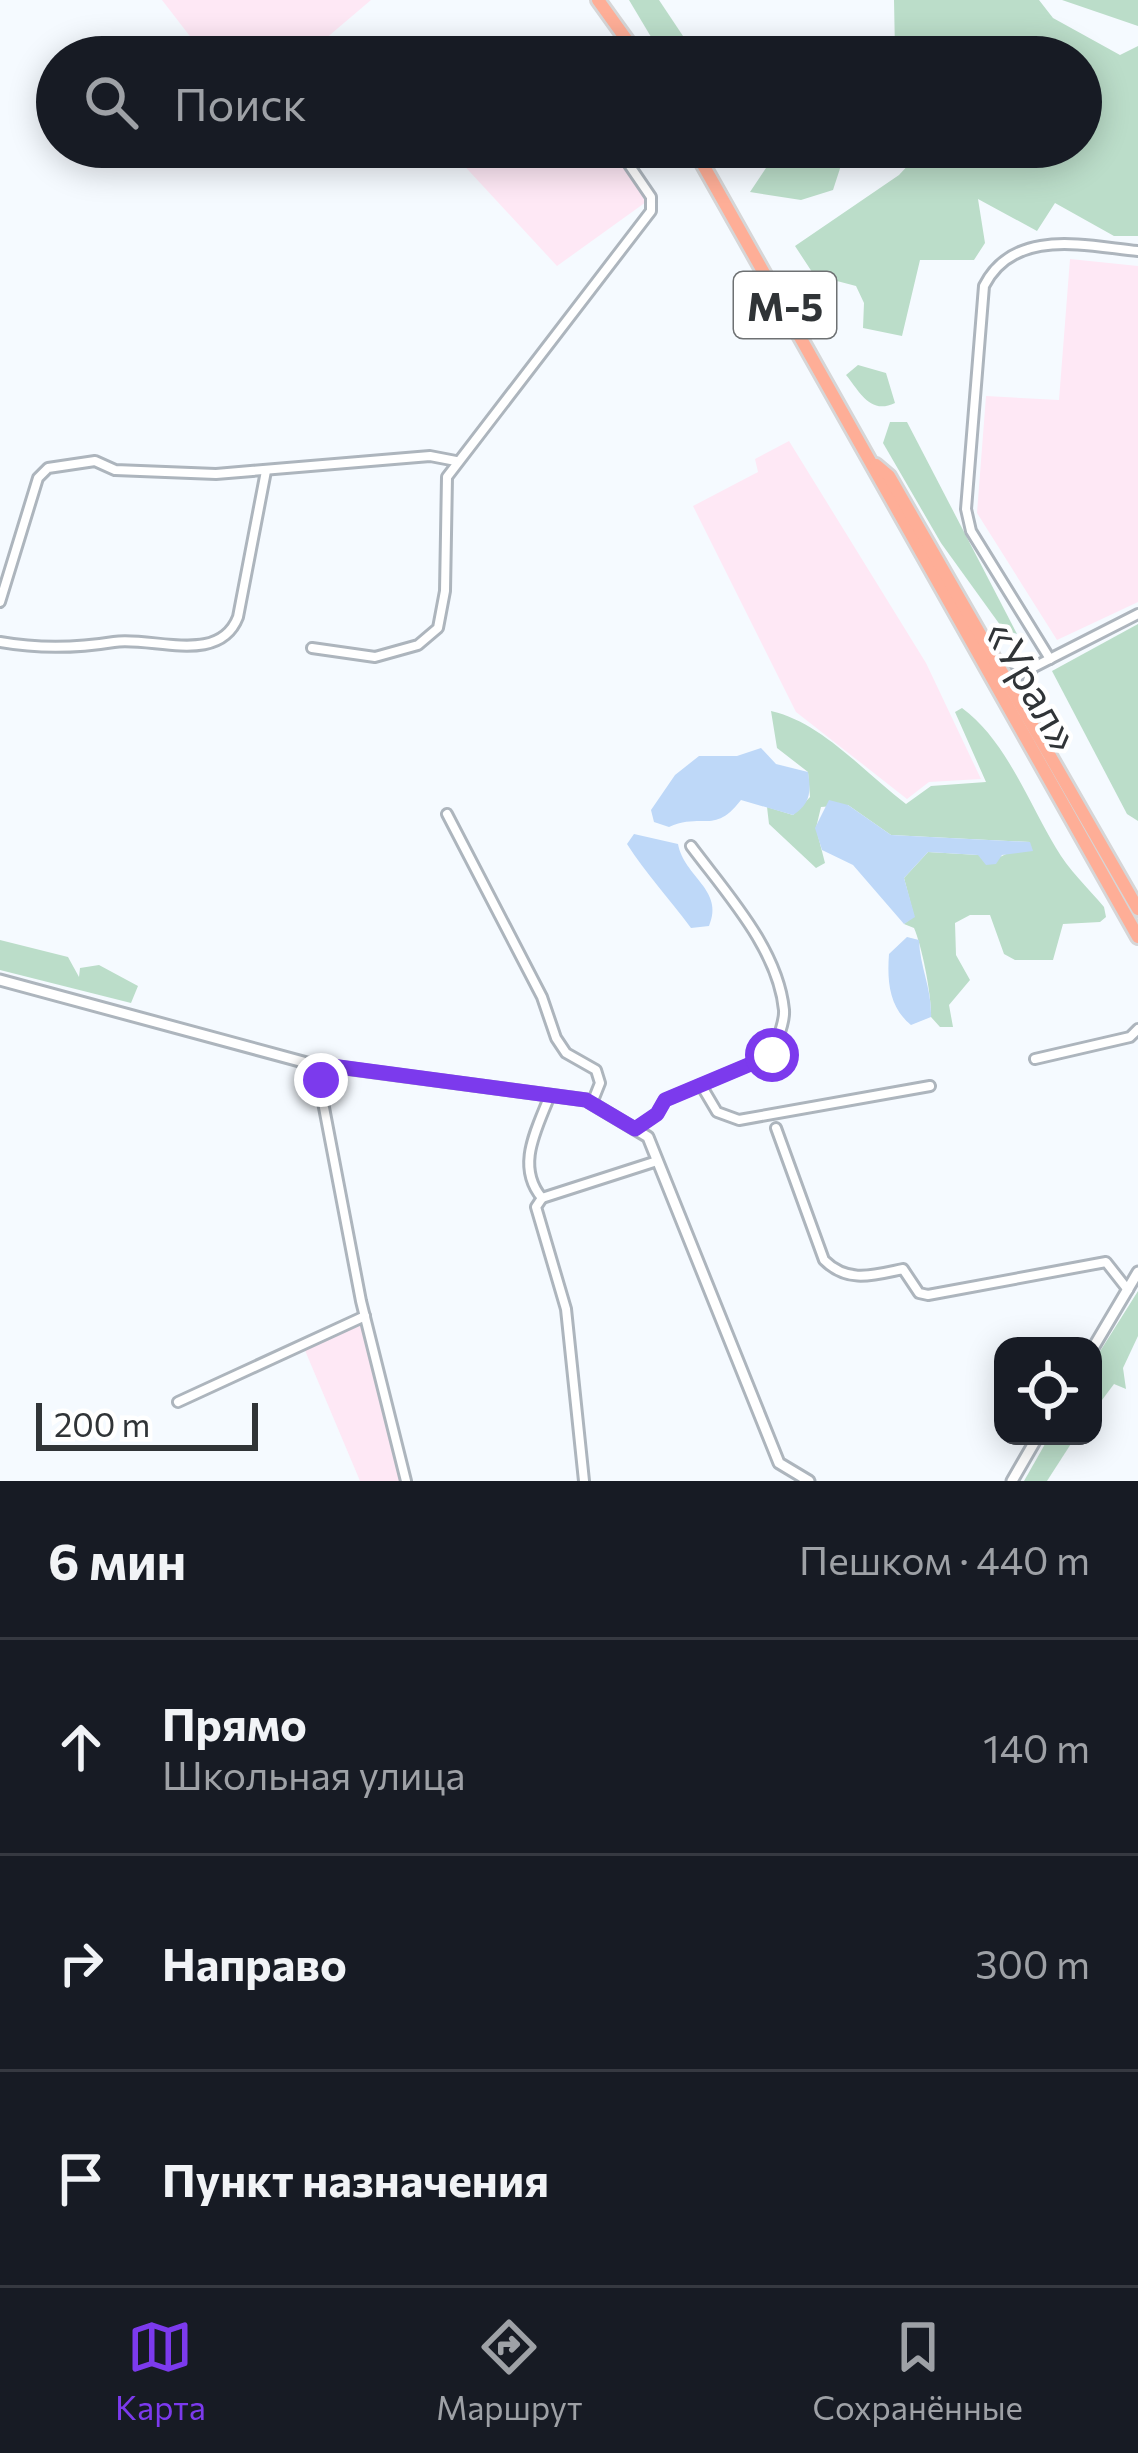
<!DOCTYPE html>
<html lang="ru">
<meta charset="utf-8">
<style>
:root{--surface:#171b24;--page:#20242c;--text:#f1f3f6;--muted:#9ea1a6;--line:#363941;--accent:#7c3aed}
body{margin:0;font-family:Commissioner,sans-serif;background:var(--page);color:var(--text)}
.controls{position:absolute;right:36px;bottom:36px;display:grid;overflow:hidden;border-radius:24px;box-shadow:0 6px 30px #0003}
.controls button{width:108px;height:108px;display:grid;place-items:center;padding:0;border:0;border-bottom:3px solid var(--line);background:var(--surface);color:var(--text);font:60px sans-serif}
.scale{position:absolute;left:36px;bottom:30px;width:222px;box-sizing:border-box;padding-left:12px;border:6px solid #303437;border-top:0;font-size:33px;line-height:42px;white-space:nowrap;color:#303437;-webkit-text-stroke:9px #fff;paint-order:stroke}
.stop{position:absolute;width:36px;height:36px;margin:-27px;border:9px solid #7c3aed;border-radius:50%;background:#fff}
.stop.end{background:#7c3aed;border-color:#fff;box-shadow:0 3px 12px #0008}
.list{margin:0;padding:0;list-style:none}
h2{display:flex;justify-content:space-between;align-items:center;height:156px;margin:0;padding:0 48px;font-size:51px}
h2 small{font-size:39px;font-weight:400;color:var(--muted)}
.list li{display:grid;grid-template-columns:78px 1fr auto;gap:36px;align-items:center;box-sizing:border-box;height:216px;padding:0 48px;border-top:3px solid var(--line)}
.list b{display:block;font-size:45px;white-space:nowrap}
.list p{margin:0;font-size:39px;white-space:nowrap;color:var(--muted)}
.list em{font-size:39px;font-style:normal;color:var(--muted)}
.icon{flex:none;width:66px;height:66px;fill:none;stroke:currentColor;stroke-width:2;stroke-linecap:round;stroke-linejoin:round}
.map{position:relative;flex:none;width:1138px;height:1481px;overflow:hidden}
.search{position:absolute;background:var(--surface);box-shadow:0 6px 30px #0003;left:36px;right:36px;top:36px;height:132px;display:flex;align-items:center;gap:30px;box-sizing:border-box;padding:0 42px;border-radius:66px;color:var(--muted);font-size:45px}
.sheet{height:804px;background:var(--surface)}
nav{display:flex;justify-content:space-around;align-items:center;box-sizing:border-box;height:168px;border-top:3px solid var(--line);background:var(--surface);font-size:33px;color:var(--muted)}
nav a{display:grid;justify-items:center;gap:6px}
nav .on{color:var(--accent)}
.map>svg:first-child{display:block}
.industrial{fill:#fee8f5}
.green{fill:#bbddc9}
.water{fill:#bed8f8}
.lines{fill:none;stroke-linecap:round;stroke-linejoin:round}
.minor-casing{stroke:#adb5bd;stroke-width:14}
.tertiary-casing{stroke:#adb5bd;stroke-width:15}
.trunk-casing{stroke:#d6d6d7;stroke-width:18}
.minor{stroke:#fff;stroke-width:8}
.tertiary{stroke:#fff;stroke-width:9}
.trunk{stroke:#feae97;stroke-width:12}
.route{stroke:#7c3aed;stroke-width:15}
.labels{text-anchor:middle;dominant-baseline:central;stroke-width:9;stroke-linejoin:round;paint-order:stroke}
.shield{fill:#fff;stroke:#6e7173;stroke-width:3}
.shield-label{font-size:39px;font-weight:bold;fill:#303437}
.street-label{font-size:42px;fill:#303437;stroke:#fff}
</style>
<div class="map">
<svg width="1138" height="1481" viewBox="0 0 1138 1481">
<rect width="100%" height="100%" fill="#f5faff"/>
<g class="industrial">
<polygon points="162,0 371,0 304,57 206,57"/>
<polygon points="475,147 612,147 646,202 557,266 458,159"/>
<polygon points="1070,259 1138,266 1138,602 1057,640 977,513 986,396 1059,400"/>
<polygon points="789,441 926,663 981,779 929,782 907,799 796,712 693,506 758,472 755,459"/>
<polygon points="363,1323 403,1481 360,1481 304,1348"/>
</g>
<g class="green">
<polygon points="629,0 659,0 697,57 663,57"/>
<polygon points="894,0 1039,0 1053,18 1120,55 1138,46 1138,236 1114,236 1055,203 1037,231 978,199 985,243 974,260 920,260 902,336 863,328 864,303 856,286 814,275 795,246 899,175 925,147 1081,147 1081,57 890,57 895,51"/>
<polygon points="1062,0 1138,0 1138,26"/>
<polygon points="803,147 847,147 833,190 801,200 750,192 766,168 800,159"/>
<path d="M 858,365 L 886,373 L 895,403 C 870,415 860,392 846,375 Z"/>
<polygon points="890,422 907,422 1017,634 1003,629 941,543 883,443"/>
<polygon points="1138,624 1138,821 1127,814 1052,671"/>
<path d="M 962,708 C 1005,739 1029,803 1056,848 C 1068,869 1088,888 1104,907 L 1106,917 L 1100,922 L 1063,924 L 1053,960 L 1015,960 L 1004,954 L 990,915 L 970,915 L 955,923 L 956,955 L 970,980 L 949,1005 L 953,1027 L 940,1027 L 931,1017 C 932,997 922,946 914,928 L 904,924 L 914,916 L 904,878 L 928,852 L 979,855 L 986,864 L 1030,842 L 891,835 L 848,805 L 821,807 L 816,828 L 825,863 L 816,868 L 769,824 L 767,807 L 793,815 L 810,797 L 808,772 L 777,748 L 771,711 C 821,722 864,772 906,804 L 931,786 L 986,782 L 955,712 Z"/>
<polygon points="0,940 68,957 79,977 80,968 99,965 138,986 131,1003 0,970"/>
<polygon points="1138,1291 1138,1336 1123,1368 1126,1389 1114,1384 1093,1412 1099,1353"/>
<polygon points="1076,1436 1047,1481 1024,1481 1049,1437"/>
</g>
<g class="water">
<path d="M 761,748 L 776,764 L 808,772 C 811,791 811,804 793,815 L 741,800 C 714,835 704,812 669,827 L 654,822 L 651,810 L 675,775 L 699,756 L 737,756 Z"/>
<polygon points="829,800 848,805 891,835 1030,842 1033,851 1002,855 996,864 986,865 978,855 928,852 904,878 915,917 904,924 853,865 822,850 815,828"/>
<path d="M 634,834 L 678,844 C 684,877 725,890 709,926 L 691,928 C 669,898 646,874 627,844 Z"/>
<path d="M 907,937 L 919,940 C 920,968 932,988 931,1017 L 911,1025 C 889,1007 887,981 889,954 Z"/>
</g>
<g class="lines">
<g class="minor-casing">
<g id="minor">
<polyline points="0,602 38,478 48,468 95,461 115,470 216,474 430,456 456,461"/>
<path d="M 0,642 C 39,649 77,648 114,642 C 152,636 219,666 238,617 L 266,471"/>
<polyline points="312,648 375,657 418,645 438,628 445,591 447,477 651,211 651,197 617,147"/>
<path d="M 1050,659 L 971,531 L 966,509 L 984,286 C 1014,227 1085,246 1138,251"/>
<polyline points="997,660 1032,668 1138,614"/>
<polyline points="1022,700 1032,668"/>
<polyline points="447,814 542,997 556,1038 566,1053 596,1070 600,1083 592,1103"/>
<polyline points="1035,1059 1130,1037 1138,1029"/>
<polyline points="324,1065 322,1097 361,1301 406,1481"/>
<polyline points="701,1085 717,1112 739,1120 930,1086"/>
<path d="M 776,1128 L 824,1260 C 848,1284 874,1275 903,1269 L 919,1293 L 928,1295 L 1106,1262 L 1128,1290"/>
<path d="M 635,1129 L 657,1114 L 665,1100 L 772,1055 C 776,1041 785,1024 784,1010 C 778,949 726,893 691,846"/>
<polyline points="542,1198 536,1207 566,1309 584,1481"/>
<polyline points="542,1198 657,1161"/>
<path d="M 542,1198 C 515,1166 537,1129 550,1095"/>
<polyline points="178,1402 365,1316"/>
</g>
</g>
<g class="tertiary-casing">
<g id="tertiary">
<polyline points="0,980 307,1063 586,1100 648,1137 779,1463 809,1481"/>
<polyline points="1093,1348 1138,1272"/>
<polyline points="1012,1481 1038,1436"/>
</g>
</g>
<g class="trunk-casing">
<g id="trunk">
<polyline points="598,0 639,57"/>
<polyline points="693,147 1138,937"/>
<polyline points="876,465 889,476 1138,909"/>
</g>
</g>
<use href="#minor" class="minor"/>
<use href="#tertiary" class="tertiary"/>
<use href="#trunk" class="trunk"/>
</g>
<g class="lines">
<polyline class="route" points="321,1080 324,1065 586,1100 635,1129 657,1114 665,1100 772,1055"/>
</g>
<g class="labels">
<rect class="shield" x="734" y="272" width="102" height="66" rx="9"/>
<g class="shield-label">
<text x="785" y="305">М-5</text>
</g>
<g class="street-label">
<text transform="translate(1034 685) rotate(60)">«Урал»</text>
</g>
</g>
</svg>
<div class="controls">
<button><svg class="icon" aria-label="locate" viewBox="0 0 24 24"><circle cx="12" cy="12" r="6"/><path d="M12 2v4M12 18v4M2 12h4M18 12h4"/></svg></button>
</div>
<div class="scale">200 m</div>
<div class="stop" style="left:772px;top:1055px"></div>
<div class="stop end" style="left:321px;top:1080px"></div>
<div class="search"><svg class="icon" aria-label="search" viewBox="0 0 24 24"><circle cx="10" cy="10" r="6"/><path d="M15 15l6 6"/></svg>Поиск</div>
</div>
<section class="sheet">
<h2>6 мин<small>Пешком · 440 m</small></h2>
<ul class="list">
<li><svg class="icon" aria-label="ahead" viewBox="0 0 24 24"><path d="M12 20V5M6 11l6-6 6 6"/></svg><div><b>Прямо</b><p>Школьная улица</p></div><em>140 m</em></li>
<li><svg class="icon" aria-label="right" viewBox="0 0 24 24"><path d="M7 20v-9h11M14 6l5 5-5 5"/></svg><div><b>Направо</b></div><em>300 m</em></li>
<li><svg class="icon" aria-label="arrive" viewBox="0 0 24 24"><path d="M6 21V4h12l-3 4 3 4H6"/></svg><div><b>Пункт назначения</b></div></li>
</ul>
</section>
<nav>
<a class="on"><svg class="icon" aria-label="map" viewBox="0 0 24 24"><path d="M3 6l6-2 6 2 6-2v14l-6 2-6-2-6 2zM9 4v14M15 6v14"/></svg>Карта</a>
<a><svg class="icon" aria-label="directions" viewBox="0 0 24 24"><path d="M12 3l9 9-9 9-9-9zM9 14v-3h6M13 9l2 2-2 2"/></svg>Маршрут</a>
<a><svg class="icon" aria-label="saved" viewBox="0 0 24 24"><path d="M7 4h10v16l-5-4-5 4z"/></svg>Сохранённые</a>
</nav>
